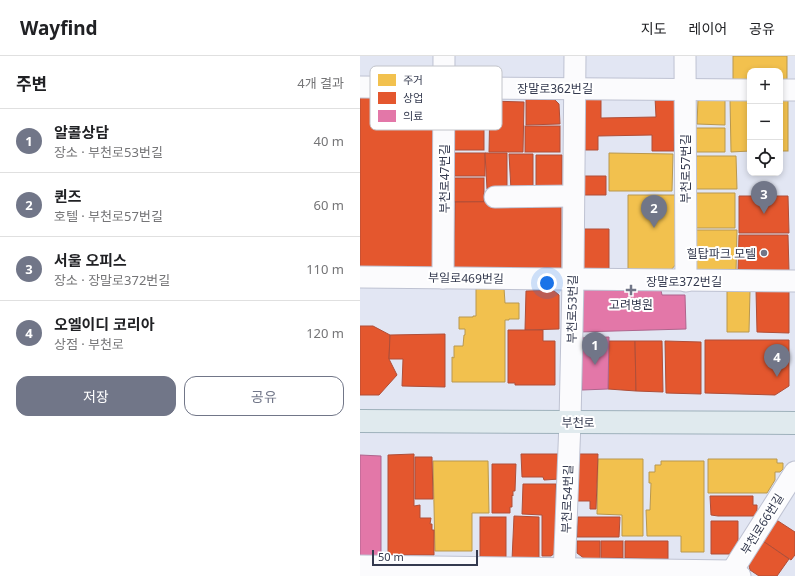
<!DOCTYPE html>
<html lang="ko">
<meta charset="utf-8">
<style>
:root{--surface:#fff;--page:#f2f2f2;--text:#202124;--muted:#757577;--line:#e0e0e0;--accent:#717688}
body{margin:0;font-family:"Noto Sans","Noto Sans KR",sans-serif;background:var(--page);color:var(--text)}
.controls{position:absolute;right:12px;top:12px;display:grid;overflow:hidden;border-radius:8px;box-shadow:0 2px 6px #0003}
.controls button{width:36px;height:36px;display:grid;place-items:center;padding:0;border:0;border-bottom:1px solid var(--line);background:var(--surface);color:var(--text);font:20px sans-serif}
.scale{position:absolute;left:12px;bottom:10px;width:106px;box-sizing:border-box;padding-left:4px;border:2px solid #343a4f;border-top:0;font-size:11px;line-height:14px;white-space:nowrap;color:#343a4f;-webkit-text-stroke:3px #fff;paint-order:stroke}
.you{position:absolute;left:187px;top:227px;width:14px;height:14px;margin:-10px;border:3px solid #fff;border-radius:50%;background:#1a73e8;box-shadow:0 0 0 6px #1a73e833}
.badge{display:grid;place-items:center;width:26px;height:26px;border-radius:50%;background:var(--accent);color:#fff;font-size:13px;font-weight:700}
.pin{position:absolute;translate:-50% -33px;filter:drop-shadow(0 1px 2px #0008)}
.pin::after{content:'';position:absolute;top:21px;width:14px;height:12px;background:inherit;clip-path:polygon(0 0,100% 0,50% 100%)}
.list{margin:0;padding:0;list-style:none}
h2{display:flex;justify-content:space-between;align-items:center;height:52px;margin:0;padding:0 16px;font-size:17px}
h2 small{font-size:13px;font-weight:400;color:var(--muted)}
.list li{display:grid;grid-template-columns:26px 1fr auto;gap:12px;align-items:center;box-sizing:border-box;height:64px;padding:0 16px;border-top:1px solid var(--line)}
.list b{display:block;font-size:15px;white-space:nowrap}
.list p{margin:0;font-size:13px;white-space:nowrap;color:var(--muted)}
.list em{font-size:13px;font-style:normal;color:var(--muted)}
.actions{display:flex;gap:8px;padding:12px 16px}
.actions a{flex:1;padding:9px 0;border:1px solid var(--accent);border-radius:12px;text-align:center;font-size:14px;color:var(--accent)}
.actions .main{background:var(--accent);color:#fff}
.icon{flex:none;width:22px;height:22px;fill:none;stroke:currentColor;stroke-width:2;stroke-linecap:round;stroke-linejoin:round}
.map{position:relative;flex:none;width:435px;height:520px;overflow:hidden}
header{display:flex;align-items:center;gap:24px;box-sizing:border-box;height:56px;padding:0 20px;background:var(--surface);border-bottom:1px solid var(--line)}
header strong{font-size:19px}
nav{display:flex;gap:22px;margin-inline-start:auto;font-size:14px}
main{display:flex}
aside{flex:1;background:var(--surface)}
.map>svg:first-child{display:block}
.homes{fill:#f2c14e;stroke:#b9984e}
.shops{fill:#e4572e;stroke:#af4e38}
.health{fill:#e377a8;stroke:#ae658d}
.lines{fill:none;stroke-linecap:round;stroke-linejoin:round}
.minor-casing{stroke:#bec2d2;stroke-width:23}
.major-casing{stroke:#9eb1bb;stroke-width:24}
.minor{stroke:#fbfbfd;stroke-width:21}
.major{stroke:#e0eaee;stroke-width:22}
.poi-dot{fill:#717688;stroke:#fff;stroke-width:1.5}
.labels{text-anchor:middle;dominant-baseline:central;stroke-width:4;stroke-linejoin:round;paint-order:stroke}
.street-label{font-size:12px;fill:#343a4f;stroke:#fff}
.poi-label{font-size:12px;fill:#343a4f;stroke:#fff;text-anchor:end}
.key{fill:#fff;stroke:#c2c4ca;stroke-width:1}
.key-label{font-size:11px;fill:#343a4f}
</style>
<header>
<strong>Wayfind</strong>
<nav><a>지도</a><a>레이어</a><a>공유</a></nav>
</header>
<main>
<aside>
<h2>주변<small>4개 결과</small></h2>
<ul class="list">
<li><span class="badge">1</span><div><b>알콜상담</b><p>장소 · 부천로53번길</p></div><em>40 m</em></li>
<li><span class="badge">2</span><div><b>퀸즈</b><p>호텔 · 부천로57번길</p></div><em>60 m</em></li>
<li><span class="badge">3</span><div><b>서울 오피스</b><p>장소 · 장말로372번길</p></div><em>110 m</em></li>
<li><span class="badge">4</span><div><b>오엘이디 코리아</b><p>상점 · 부천로</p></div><em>120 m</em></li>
</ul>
<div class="actions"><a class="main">저장</a><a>공유</a></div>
</aside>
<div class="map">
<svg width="435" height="520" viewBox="0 0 435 520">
<rect width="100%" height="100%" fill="#e2e6f3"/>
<g class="homes">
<polygon points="373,0 427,0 427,25 420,24 420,15 390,15 390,24 373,24"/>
<polygon points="370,42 390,43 390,95 371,96"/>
<polygon points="365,43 365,69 337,68 338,44"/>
<rect x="420" y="43" width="8" height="52"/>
<polygon points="334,72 365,72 365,96 335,96"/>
<polygon points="249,97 313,98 312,135 249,135"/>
<polygon points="334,100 376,100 377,133 334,133"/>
<polygon points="334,137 375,137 375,172 335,172"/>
<polygon points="268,139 320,139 318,206 310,215 268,215"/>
<polygon points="330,174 377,174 376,217 331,217"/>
<polygon points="116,232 144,232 145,247 159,247 159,263 149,263 149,264 145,264 145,326 92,326 92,301 94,302 94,290 103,290 104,279 105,279 105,273 99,273 99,261 113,261 113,260 116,260"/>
<polygon points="367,235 390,235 389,276 367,276"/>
<polygon points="238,403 283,403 283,480 262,480 262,459 237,458"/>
<polygon points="348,403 417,403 417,407 423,407 423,413 420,416 415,416 415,424 407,437 348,437"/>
<polygon points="73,405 128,405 129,457 112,457 112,495 75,495"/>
<polygon points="301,405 344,405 344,496 321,496 321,480 287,480 286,454 290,454 291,427 289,427 289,416 295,416 295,409 301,409"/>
</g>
<g class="shops">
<polygon points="0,37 75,38 76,215 0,214"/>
<polygon points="241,41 241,62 296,61 295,41 315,41 314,95 292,95 292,79 238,80 238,94 220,94 220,42"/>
<polygon points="166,42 193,42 199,48 200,68 166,69"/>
<polygon points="130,45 164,46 163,96 129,96"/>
<rect x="165" y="70" width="35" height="26"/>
<rect x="89" y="73" width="35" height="21"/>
<rect x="89" y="97" width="36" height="23"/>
<polygon points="125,97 147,97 147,133 127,133"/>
<polygon points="149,98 173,98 173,135 151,134"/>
<polygon points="176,99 202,99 202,136 176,137"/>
<polygon points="220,120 246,120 246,139 219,139"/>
<rect x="92" y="122" width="32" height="24"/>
<polygon points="379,140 428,140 429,177 379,177"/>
<polygon points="201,145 201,216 94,216 95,146"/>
<polygon points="217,173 249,173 249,219 229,219 217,210"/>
<polygon points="379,179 428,179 429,215 378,216"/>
<polygon points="193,234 199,239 199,273 165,274 166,235"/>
<polygon points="396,234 429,234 429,277 397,276"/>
<polygon points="0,270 13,270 30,279 29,303 37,319 19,339 0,339"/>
<polygon points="148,274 183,274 183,285 195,285 195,329 155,329 155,327 148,327"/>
<polygon points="85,278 85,331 42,330 43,303 29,303 30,279"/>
<polygon points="345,284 429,284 429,330 415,339 345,337"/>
<polygon points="249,285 275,285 276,335 248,333"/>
<polygon points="275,285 302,285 303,336 276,335"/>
<polygon points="305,285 341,286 341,338 306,337"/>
<polygon points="54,398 54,450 60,449 60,462 71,462 70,468 72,468 72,474 74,474 74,499 28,499 28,399"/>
<polygon points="161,398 200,398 200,423 184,424 183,421 162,421"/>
<polygon points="218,398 238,398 236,453 230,453 230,445 217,445"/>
<polygon points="55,401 72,401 73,443 55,443"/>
<polygon points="132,408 156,408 155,435 153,435 153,440 152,439 152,451 150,451 150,457 132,457"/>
<polygon points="163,428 196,428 195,497 191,500 182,500 182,459 162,458"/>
<polygon points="350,440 393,440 393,449 397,449 397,460 358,460 351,459"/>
<polygon points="154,460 179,461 179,504 152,504"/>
<rect x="120" y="461" width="26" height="41"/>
<polygon points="218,461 260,461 259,481 217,481"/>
<polygon points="415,463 435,476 435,499 431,504 401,484"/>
<polygon points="351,465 378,465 378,485 370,498 351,498"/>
<polygon points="217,485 240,485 240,503 225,503 217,497"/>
<rect x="241" y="485" width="22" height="17"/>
<polygon points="265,485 308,485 308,503 265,502"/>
<polygon points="403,485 429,503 417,520 399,520 390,514 388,506"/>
</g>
<g class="health">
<polygon points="220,230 300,230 302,239 325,239 326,273 219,276"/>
<polygon points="249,281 248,333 222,334 221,282"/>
<polygon points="0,399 21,400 21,500 0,500"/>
</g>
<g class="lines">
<g class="minor-casing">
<g id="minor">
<polyline points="325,0 326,225"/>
<polyline points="0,31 390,34"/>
<polyline points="420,34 435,34"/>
<polyline points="135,141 213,140"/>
<path d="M 0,221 C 145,222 290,225 435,225"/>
<polyline points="83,222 84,0"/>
<polyline points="0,510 372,515 380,520"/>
<polyline points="204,520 210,366 213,224 215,0"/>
<polyline points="369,520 435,416"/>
</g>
</g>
<g class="major-casing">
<polyline id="major" points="0,365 435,367"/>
</g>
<use href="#minor" class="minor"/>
<use href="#major" class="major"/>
</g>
<g class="poi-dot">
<circle cx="404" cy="197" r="4"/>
<path d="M269 228h4v4h4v4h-4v4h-4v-4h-4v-4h4z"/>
</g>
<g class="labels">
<g class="street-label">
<text x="195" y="32">장말로362번길</text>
<text transform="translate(325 113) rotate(-90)">부천로57번길</text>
<text transform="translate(84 123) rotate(-90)">부천로47번길</text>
<text transform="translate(106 222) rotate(1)">부일로469번길</text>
<text x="324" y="225">장말로372번길</text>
<text transform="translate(212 253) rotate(-89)">부천로53번길</text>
<text x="218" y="366">부천로</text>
<text transform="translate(207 443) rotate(-88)">부천로54번길</text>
<text transform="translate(402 468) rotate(-58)">부천로66번길</text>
</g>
<g class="poi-label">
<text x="396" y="197">힐탑파크 모텔</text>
<text x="271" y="248" text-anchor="middle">고려병원</text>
</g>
</g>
<rect x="10" y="10" width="132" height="64" rx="6" class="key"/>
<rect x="18" y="18" width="18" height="12" fill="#f2c14e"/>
<rect x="18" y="36" width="18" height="12" fill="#e4572e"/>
<rect x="18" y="54" width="18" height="12" fill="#e377a8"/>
<g class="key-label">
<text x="43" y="28">주거</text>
<text x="43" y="46">상업</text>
<text x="43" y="64">의료</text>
</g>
</svg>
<div class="controls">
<button>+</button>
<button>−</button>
<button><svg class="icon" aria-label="locate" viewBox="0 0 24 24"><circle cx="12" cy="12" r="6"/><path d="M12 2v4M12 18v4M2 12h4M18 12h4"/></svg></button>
</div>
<div class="scale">50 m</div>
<div class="you"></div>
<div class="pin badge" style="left:235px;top:309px">1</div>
<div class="pin badge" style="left:294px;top:172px">2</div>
<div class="pin badge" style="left:404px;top:158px">3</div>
<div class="pin badge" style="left:417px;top:321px">4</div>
</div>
</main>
